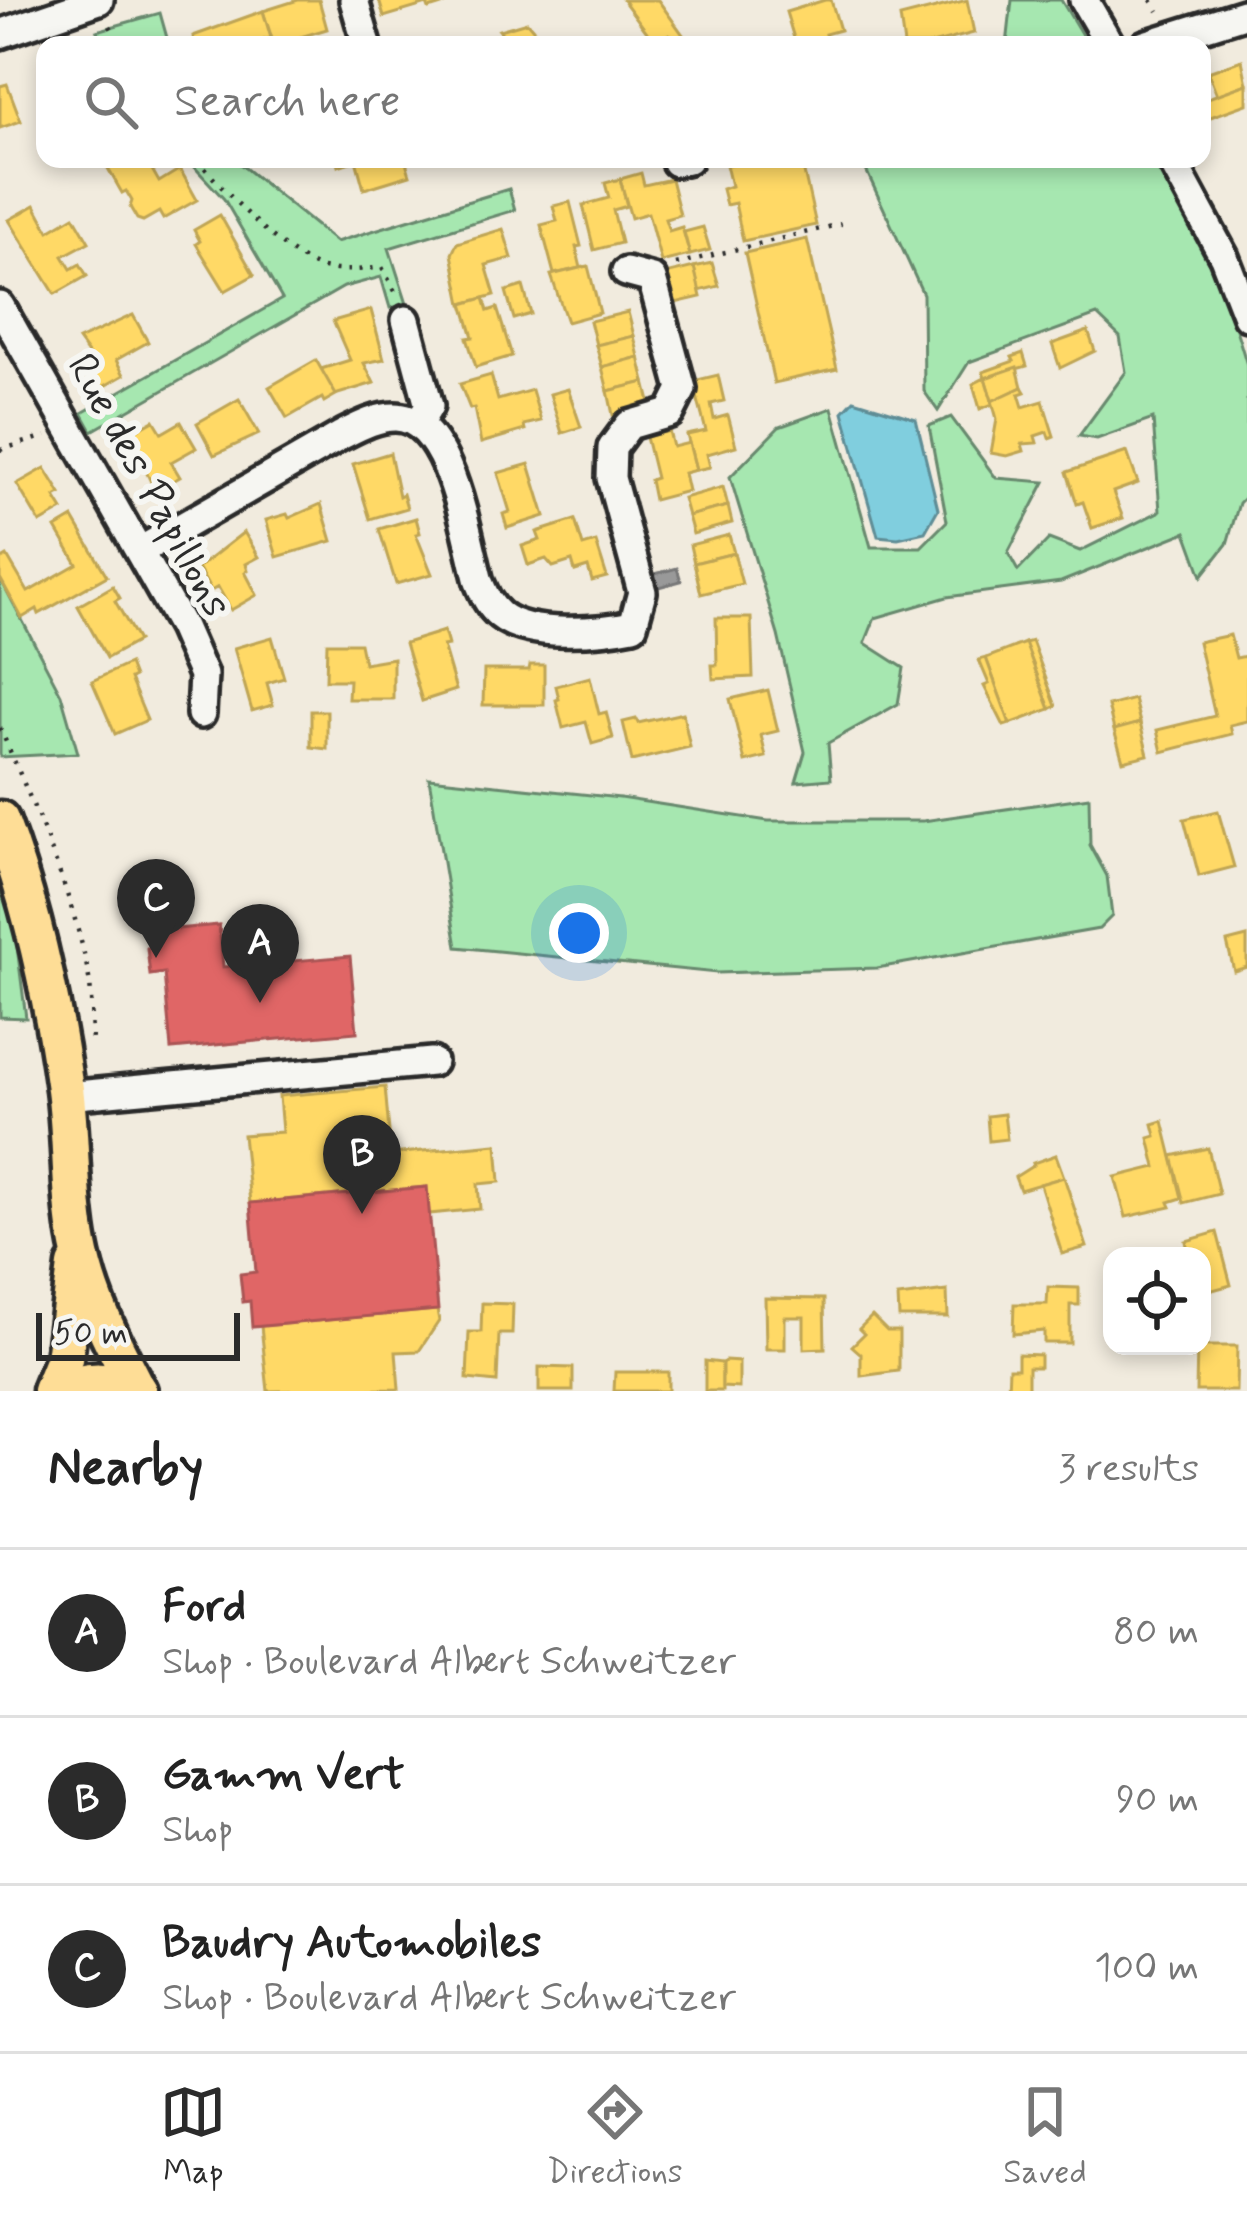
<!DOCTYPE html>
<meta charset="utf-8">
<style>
:root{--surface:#fff;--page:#f6f6f6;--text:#222;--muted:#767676;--line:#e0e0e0;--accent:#2b2b2b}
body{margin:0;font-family:Mynerve,sans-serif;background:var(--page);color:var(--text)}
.controls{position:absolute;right:36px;bottom:36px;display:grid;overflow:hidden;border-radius:24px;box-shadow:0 6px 18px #0003}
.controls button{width:108px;height:108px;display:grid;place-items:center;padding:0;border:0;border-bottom:3px solid var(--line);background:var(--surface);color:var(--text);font:60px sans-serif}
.scale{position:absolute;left:36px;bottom:30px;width:204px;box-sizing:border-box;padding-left:12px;border:6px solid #2b2b2b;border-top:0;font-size:33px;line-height:42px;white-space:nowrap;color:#2b2b2b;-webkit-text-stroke:9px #f6f6f2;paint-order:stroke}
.you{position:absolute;left:579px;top:933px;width:42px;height:42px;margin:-30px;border:9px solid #fff;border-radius:50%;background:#1a73e8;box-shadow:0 0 0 18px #1a73e833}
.badge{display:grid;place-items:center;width:78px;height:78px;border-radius:50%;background:var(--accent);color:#fff;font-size:39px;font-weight:700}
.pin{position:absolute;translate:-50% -99px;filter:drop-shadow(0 3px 6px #0008)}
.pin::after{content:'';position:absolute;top:63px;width:42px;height:36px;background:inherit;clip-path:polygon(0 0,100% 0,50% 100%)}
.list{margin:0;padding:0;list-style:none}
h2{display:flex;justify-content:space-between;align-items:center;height:156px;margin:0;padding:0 48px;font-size:51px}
h2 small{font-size:39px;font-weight:400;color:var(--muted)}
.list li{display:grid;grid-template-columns:78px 1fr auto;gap:36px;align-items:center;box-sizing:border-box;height:168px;padding:0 48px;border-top:3px solid var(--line)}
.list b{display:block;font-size:45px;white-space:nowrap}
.list p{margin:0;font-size:39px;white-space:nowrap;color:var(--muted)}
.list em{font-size:39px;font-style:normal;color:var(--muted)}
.icon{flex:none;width:66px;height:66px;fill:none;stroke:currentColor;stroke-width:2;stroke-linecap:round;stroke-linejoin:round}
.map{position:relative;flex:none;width:1247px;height:1391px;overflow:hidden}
.search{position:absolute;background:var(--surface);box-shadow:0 6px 18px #0003;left:36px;right:36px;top:36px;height:132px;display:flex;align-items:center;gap:30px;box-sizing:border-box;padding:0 42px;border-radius:24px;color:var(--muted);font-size:45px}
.sheet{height:660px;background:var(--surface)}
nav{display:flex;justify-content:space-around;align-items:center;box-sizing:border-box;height:168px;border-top:3px solid var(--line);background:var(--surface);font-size:33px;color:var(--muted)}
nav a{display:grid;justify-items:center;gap:6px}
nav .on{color:var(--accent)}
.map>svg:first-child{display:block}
.green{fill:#a6e7b0;stroke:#68896e;stroke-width:3}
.water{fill:#80cede;stroke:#5e8d96;stroke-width:3}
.homes{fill:#ffd966;stroke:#bfa554;stroke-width:3}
.shops{fill:#e06666;stroke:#aa5454;stroke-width:3}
.industry{fill:#999;stroke:#787878;stroke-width:3}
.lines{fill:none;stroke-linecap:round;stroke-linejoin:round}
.minor-casing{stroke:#2b2b2b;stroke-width:36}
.major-casing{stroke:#2b2b2b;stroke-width:45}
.path{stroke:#2b2b2b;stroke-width:4.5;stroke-dasharray:3 9;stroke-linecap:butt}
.minor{stroke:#f6f6f2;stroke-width:27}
.major{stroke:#fedd96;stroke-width:36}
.labels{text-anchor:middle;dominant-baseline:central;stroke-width:12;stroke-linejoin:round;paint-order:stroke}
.street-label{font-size:42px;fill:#2b2b2b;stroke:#f6f6f2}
</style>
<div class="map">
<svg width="1247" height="1391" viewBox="0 0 1247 1391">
<rect width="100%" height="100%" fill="#f1ebde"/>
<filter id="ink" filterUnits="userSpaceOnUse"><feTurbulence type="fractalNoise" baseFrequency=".00833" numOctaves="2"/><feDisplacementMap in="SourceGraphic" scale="24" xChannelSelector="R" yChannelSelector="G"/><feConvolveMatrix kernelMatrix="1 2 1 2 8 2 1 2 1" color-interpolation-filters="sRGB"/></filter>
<g filter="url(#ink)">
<g class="green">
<polygon points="1012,0 1061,0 1088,45 1007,45"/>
<polygon points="160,13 169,45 106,45 97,31"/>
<polygon points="187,159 234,159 336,242 509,189 515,210 389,248 407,304 390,308 381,277 344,287 92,431 82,413 282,299 224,199"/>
<polygon points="861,159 1156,159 1220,277 1247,365 1247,495 1239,503 1227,544 1202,576 1186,532 1061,582 947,597 875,618 865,643 904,668 898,704 828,743 831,779 796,782 805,752 778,635 730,477 779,427 832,408 871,547 921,547 947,521 929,426 951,417 996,478 1045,482 1008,553 1018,571 1049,539 1080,551 1160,511 1153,419 1097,439 1079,436 1126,372 1120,337 1097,315 969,362 938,411 924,391 923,294"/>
<polygon points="0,578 61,694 78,753 0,757"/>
<polygon points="429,778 620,798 768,821 923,821 1089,797 1090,845 1107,876 1112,916 1099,929 877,968 717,973 457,947"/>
<polygon points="0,866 10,891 26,1018 0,1017"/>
</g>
<polygon class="water" points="854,400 916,419 938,509 925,532 898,538 878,536 843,412"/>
<g class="homes">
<polygon points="319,0 327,29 274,45 263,11 298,0"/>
<polygon points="379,0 444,0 445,4 429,9 427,4 384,17"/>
<polygon points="623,0 658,0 684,36 675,42 669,34 655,43"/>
<polygon points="825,0 831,0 840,30 825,34 828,45 796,45 786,12"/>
<polygon points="967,0 974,33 928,45 904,45 900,17"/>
<polygon points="263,11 271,38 247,45 195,45 193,36"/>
<polygon points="527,22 539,36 528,45 512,45 499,30"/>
<polygon points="1242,60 1247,84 1217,95 1208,72"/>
<polygon points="7,84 21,121 0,128 0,86"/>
<polygon points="1247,84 1247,104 1202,120 1202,100"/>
<polygon points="118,159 146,159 159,182 180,169 197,200 163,219 159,212 143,221 137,219 130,207 132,201 126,191 122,193 106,165"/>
<polygon points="336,159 405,159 410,175 364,189 356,160 338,166"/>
<polygon points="754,159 801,159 816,225 743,241 735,203 726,205 722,189 731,186 726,165"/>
<polygon points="641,173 644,185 671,179 680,215 665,219 669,231 682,227 690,255 661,262 648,213 631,218 620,179"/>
<polygon points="620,179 627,206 613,210 621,243 594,250 583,205 609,198 605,183"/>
<polygon points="570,202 581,246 576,247 581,268 554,274 541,225 557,221 553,206"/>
<polygon points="35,205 49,231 74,216 89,242 63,256 71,269 80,264 87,276 55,294 9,220"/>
<polygon points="220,215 254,275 225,291 196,244 200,241 194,230"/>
<polygon points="703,227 710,250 690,255 684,232"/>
<polygon points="503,229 512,258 486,265 495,295 462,304 452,254 457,243"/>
<polygon points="807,239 837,369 774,383 745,253"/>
<polygon points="712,263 719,286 699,291 694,267"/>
<polygon points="588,266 600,313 567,322 551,275"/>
<polygon points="694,267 701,297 671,304 665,274"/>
<polygon points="523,286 531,314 514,319 506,291"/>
<polygon points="484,298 488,311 497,308 512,356 476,367 467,338 473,337 463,304"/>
<polygon points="371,310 384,359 364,363 374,383 335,395 321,369 350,360 333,321"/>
<polygon points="628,312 634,336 596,345 590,321"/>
<polygon points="133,315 148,342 116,360 124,375 101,388 93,373 99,369 78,340"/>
<polygon points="1088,331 1095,351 1060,368 1052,344"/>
<polygon points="634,336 639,357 602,367 596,345"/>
<polygon points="1023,353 1027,366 985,378 983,372 1014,361 1012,357"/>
<polygon points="639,357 645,382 608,391 602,367"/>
<polygon points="316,360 336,395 324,402 322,398 287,418 269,387"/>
<polygon points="1017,367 1022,387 992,401 985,378"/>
<polygon points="491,375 498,400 532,390 541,421 524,425 525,430 481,443 474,408 470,409 460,384"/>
<polygon points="718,375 724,401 711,404 714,419 728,415 736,446 707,454 710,467 696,470 687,435 706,431 693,381"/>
<polygon points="985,378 993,404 980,409 973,384"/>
<polygon points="645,382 651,406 613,415 608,391"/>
<polygon points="1022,387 1025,392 1019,394 1023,407 1043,401 1054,436 1049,438 1047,432 1035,436 1037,443 1022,444 1024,451 1007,456 991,453 997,419 992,401"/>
<polygon points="568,389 581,427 562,433 550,394"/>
<polygon points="239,399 259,434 214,455 197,423"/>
<polygon points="154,420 162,433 181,422 196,448 171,462 180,477 155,491 129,434"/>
<polygon points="669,431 673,447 689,443 696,470 684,473 688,491 654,500 650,480 656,478 646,437"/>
<polygon points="1127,452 1138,483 1113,492 1123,518 1092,528 1083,502 1077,504 1067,472"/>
<polygon points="390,453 399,496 403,494 407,508 370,519 353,464"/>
<polygon points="529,464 545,516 507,528 503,514 510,512 498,473"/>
<polygon points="45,468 61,494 55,497 63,510 40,523 17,484"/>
<polygon points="723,487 728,506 688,516 683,498"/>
<polygon points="321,504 332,541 277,557 266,520 287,514 289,518"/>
<polygon points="728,506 732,523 693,534 688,516"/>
<polygon points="73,518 107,576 39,614 37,609 22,618 0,578 0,560 7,556 28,592 77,564 56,528"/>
<polygon points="416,518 420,533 416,534 432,574 396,584 379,529"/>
<polygon points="575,520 583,546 596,542 607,577 592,581 588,567 575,571 572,561 553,567 546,559 528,565 522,546 540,540 537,532"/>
<polygon points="244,532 259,557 246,564 248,570 245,572 257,595 231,610 218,587 211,591 198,568"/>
<polygon points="729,535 734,553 694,563 690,545"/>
<polygon points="734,553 742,584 701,594 694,563"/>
<polygon points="113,586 120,598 115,601 138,641 107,658 78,606"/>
<polygon points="716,618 751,618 753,677 713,679 712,665 717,665"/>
<polygon points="444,631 448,645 443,646 456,690 422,701 405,643"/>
<polygon points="1230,635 1236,658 1246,656 1247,662 1247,721 1230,725 1232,734 1162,752 1157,730 1215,716 1198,642"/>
<polygon points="272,637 284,678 267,683 273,705 252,711 234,648"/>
<polygon points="1032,641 1056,706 1050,709 1025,643"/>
<polygon points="327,643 360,643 364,663 393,658 393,699 348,699 349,680 326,680"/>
<polygon points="1025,643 1050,709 1010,724 986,658"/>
<polygon points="986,658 1010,724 1004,726 984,686 989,684 979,660"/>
<polygon points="129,664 134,677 130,679 147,720 115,734 92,681"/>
<polygon points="530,665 544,665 544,705 483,705 484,670 529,670"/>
<polygon points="590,677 599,714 606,712 613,738 592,744 586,722 563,728 556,700 559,699 556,686"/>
<polygon points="768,690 778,731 761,735 766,757 745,762 730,699"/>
<polygon points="1134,699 1140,723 1114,730 1108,706"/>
<polygon points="311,711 327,711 327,749 311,747"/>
<polygon points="683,713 690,747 632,761 623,722 636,719 638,723"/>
<polygon points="1140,723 1148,755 1123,761 1114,730"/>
<polygon points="1218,811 1234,867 1199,876 1184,819"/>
<polygon points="1247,937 1247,967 1234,971 1227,942"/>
<polygon points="385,1087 391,1154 497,1144 500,1182 478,1184 480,1209 429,1214 427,1187 250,1203 243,1135 282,1132 279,1096"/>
<polygon points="1004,1114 1007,1139 989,1141 987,1116"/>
<polygon points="1163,1121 1182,1198 1169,1202 1171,1207 1126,1217 1115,1177 1156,1167 1149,1138 1156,1136 1153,1124"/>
<polygon points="1208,1148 1219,1194 1184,1203 1172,1156"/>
<polygon points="1056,1155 1064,1177 1020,1190 1015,1177 1034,1165 1033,1163"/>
<polygon points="1064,1177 1087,1247 1062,1254 1040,1184"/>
<polygon points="1217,1232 1231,1285 1202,1293 1202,1256 1189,1255 1186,1241"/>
<polygon points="1048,1287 1079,1288 1079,1305 1070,1305 1070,1343 1044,1343 1044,1331 1013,1334 1014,1304 1047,1304"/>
<polygon points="947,1291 948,1317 899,1317 898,1297"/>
<polygon points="765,1298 824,1299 825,1348 804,1349 804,1317 785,1317 785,1349 766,1349"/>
<polygon points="482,1303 513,1304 512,1334 499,1334 497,1382 467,1379 469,1332 481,1332"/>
<polygon points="437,1310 439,1321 419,1351 396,1352 399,1389 268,1391 261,1326"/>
<polygon points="872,1316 887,1331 899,1331 899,1371 861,1376 861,1354 852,1346 864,1334 859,1329"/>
<polygon points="1197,1346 1237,1346 1236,1391 1196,1391"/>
<polygon points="1018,1354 1040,1355 1040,1367 1028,1367 1028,1391 1008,1391 1009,1368 1018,1368"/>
<polygon points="705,1361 722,1363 722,1391 705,1391"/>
<polygon points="725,1361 739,1362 739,1388 722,1387 722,1363"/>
<polygon points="539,1367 573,1368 573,1391 539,1391"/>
<polygon points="615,1372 668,1372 668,1391 614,1391"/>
</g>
<g class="shops">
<polygon points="219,925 223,967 350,956 357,1032 171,1049 164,973 150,975 147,948 166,930"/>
<polygon points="427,1187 438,1310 252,1327 250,1301 243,1302 240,1274 256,1272 250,1203"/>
</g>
<polygon class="industry" points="677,568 681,581 655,588 651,575"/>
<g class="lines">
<g class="minor-casing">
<g id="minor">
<polyline points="354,0 367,45"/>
<polyline points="1084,0 1110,45"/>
<polyline points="0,34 99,0"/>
<polyline points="1145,45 1247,13"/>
<polyline points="1171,159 1224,257 1247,316"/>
<polyline points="676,162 688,159"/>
<polyline points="0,306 182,627 203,675 201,714"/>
<polyline points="406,320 429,406 419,423"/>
<path d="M 140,551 L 342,435 C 358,427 376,417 395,417 C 451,417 467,539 479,582 C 484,594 489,606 500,615 C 528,638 599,632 633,625 L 642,592 L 611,478 L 612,448 L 629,425 L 670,413 L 682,389 L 652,279 L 626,272"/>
<polyline points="66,1096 432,1062"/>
</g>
</g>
<g class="major-casing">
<g id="major">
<path d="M 0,820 C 33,908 52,997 65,1089 C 72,1141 69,1194 79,1245 C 89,1298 113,1344 137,1390"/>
<polyline points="51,1391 64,1359 76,1266"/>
<path d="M 60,1391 C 87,1378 110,1379 138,1391"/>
</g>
</g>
<g class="path">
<polyline points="1151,0 1158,11"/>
<polyline points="110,26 121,45"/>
<path d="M 197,159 C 222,189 280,251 316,266 C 337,273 361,270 382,267 L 396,293"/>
<polyline points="676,264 841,224"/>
<polyline points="0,450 46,436"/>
<path d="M 0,728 C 34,807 76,898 90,984 C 92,1002 91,1022 92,1040"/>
</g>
<use href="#minor" class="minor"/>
<use href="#major" class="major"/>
</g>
</g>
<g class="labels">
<g class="street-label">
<text transform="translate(148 486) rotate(61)">Rue des Papillons</text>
</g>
</g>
</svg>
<div class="controls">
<button><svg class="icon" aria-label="locate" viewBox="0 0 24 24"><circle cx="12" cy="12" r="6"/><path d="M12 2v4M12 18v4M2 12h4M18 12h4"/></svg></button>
</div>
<div class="scale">50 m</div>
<div class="you"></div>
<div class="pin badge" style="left:260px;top:1003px">A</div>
<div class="pin badge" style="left:362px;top:1214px">B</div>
<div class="pin badge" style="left:156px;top:958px">C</div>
<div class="search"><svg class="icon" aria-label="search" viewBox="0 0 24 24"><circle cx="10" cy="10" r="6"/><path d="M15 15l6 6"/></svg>Search here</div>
</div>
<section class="sheet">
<h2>Nearby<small>3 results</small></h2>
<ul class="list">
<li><span class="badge">A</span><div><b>Ford</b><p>Shop · Boulevard Albert Schweitzer</p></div><em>80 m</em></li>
<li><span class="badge">B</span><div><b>Gamm Vert</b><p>Shop</p></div><em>90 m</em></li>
<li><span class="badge">C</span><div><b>Baudry Automobiles</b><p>Shop · Boulevard Albert Schweitzer</p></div><em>100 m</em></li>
</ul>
</section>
<nav>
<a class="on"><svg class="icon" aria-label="map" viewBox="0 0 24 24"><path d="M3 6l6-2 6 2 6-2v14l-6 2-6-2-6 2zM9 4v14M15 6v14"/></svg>Map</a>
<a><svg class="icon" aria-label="directions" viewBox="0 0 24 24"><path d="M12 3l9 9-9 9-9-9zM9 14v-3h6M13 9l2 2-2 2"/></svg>Directions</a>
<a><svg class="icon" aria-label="saved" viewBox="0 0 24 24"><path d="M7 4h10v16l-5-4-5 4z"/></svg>Saved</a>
</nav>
